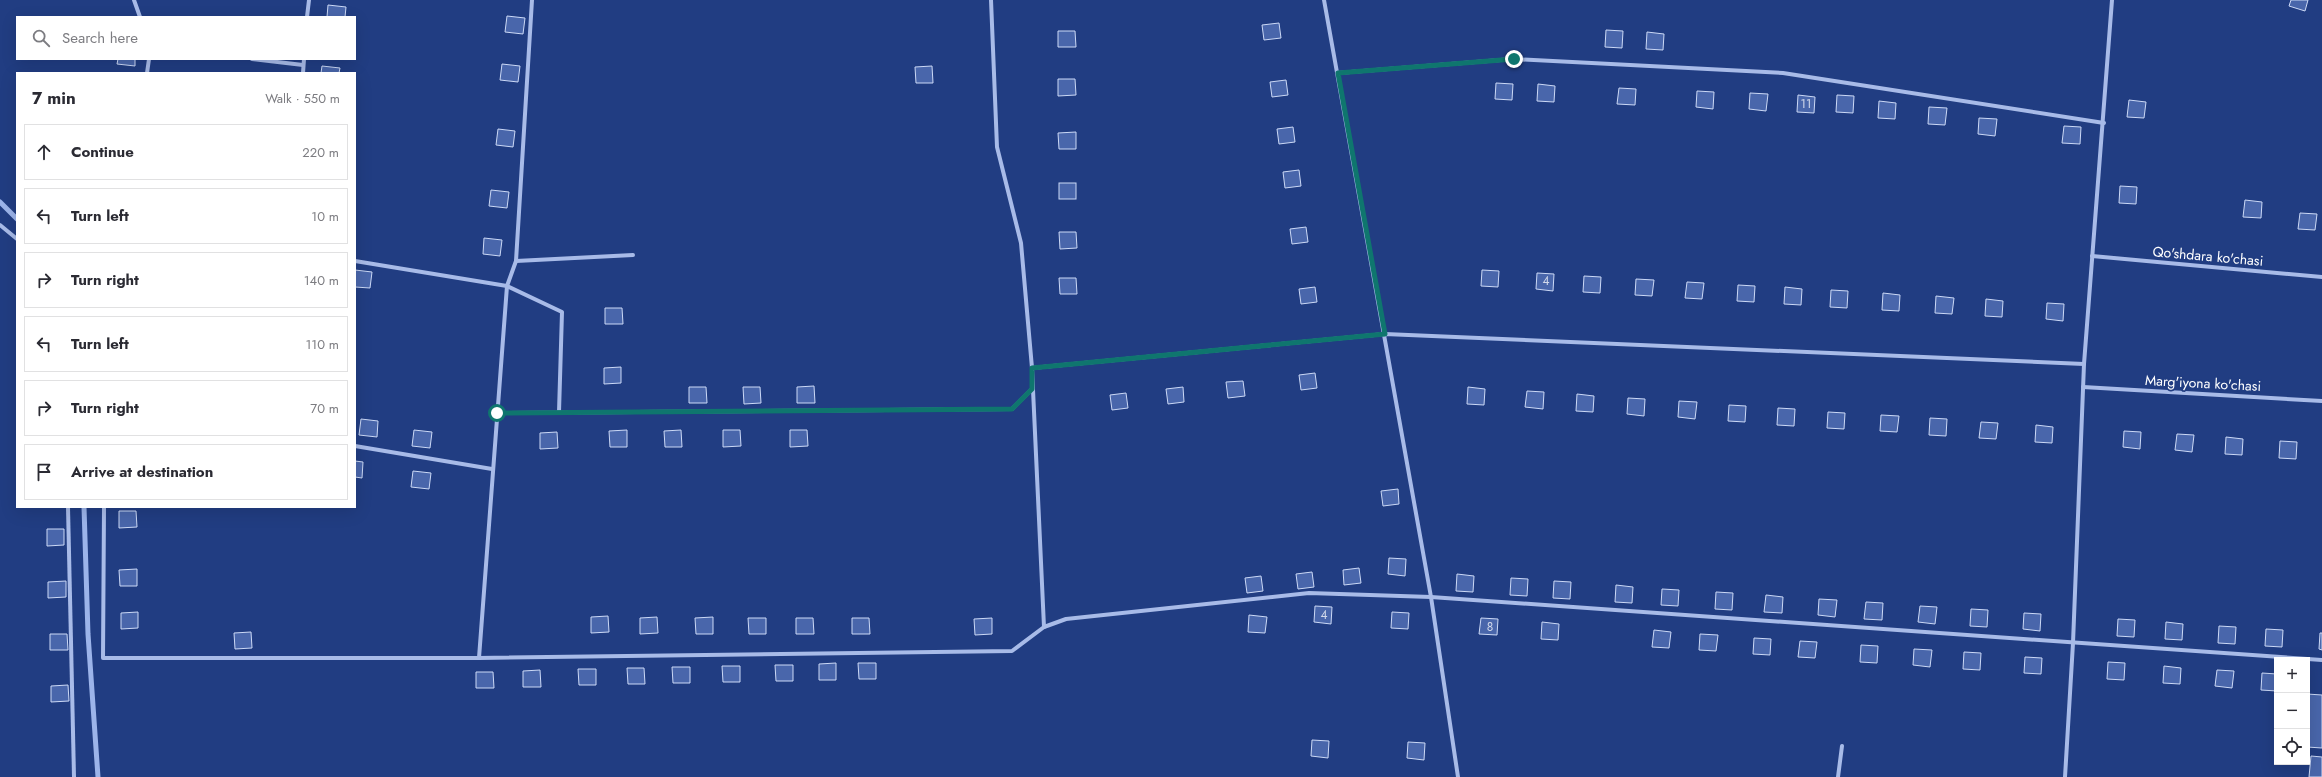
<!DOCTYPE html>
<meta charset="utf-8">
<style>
:root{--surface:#fff;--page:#f2f2f3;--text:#2b2b33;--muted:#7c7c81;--line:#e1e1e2}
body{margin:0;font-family:Jost,sans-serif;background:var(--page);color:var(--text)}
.controls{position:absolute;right:12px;bottom:12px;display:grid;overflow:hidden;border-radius:0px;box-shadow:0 4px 16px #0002}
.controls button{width:36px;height:36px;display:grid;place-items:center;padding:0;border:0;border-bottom:1px solid var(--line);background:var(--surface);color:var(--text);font:20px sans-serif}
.stop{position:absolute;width:12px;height:12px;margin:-9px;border:3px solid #0f766e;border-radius:50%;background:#fff}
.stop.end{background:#0f766e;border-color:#fff;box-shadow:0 1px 4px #0008}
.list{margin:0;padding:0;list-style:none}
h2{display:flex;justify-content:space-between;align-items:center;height:52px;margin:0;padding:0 16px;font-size:17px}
h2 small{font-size:13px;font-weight:400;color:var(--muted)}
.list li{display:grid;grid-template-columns:26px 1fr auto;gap:12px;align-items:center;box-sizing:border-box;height:56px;margin:0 8px 8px;padding:0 8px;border:1px solid var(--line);border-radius:0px}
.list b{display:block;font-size:15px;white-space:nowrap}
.list em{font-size:13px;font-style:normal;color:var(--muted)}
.icon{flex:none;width:22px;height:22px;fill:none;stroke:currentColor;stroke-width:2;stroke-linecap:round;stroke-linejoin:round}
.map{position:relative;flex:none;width:2322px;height:777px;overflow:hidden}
.search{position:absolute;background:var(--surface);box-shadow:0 4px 16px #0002;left:16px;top:16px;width:340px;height:44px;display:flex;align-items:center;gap:10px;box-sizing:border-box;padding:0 14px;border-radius:0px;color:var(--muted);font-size:15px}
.panel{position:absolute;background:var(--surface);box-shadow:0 4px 16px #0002;left:16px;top:72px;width:340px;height:436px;border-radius:0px}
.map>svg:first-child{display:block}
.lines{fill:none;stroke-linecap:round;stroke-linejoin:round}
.stream{stroke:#9cb4ea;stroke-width:5}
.building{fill:#4966ab;stroke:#ccd9f6}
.street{stroke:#a8bbe8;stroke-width:4}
.route{stroke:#0f766e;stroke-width:5}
.labels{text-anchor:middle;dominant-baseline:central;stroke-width:3.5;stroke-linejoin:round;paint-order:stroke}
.number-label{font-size:12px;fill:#d2d9ea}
.street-label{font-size:14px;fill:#fff;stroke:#213d82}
</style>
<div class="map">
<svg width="2322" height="777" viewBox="0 0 2322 777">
<rect width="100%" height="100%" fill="#213d82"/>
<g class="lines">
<g class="stream">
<polyline points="0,202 17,219"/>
<polyline points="84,507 88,634 98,777"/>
</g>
</g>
<g class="building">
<polygon points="2291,0 2308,0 2305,11 2289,6"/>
<polygon points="328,5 346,7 345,17 327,17"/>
<polygon points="507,16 525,18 523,34 505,32"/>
<polygon points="1279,23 1281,38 1264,40 1262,25"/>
<polygon points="1606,30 1623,31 1622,48 1605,47"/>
<polygon points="1058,31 1075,31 1076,47 1058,47"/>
<polygon points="1647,32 1664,34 1663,50 1646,49"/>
<polygon points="118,59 135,59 135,66 117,64"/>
<polygon points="502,64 520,66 518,82 500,80"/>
<polygon points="322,66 340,68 339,73 321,73"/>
<polygon points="932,66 933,83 916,83 915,67"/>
<polygon points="1058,79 1075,79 1076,95 1058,96"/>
<polygon points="1286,80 1288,95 1272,97 1270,82"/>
<polygon points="1496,83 1513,84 1512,100 1495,99"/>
<polygon points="1538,84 1555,86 1554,102 1537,101"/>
<polygon points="1619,88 1636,89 1635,105 1617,104"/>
<polygon points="1697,91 1714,92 1713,109 1696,107"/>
<polygon points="1750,93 1768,94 1766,111 1749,109"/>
<polygon points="1798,95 1815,97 1814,113 1797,112"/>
<polygon points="1837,95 1854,96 1853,113 1836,112"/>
<polygon points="2129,100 2146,102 2144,118 2127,117"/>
<polygon points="1879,101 1896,103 1895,119 1878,118"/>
<polygon points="1929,107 1947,108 1945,125 1928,124"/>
<polygon points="1979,118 1997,119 1995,136 1978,134"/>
<polygon points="2064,126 2081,127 2080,144 2062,143"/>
<polygon points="1293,127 1295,142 1279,144 1277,129"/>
<polygon points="498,129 515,131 513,147 496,145"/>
<polygon points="1076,132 1076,149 1059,149 1058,133"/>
<polygon points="1299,170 1301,186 1285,188 1283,172"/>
<rect x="1059" y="183" width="17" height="16"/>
<polygon points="2120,186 2137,187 2136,204 2119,203"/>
<polygon points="491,190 509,192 507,208 489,206"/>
<polygon points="2245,200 2262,202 2261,218 2243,217"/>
<polygon points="2300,213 2317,214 2315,230 2298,229"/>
<polygon points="1306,227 1308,242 1292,244 1290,229"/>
<polygon points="1059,232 1076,232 1077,248 1060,249"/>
<polygon points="484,238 502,240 500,256 483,254"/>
<polygon points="355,270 372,272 370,288 355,287"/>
<polygon points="1482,270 1499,271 1498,287 1481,286"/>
<polygon points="1537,273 1554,274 1553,291 1536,289"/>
<polygon points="1584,276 1601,277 1600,293 1583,292"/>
<polygon points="1059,278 1076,278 1077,294 1060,294"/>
<polygon points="1636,279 1654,280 1652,296 1635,295"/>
<polygon points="1687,282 1704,283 1702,299 1685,298"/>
<polygon points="1738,285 1755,286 1754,302 1737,301"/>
<polygon points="1315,287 1317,302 1301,304 1299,289"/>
<polygon points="1785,287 1802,289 1801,305 1784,304"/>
<polygon points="1831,290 1848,291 1847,308 1830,307"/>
<polygon points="1883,293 1900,295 1899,311 1882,310"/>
<polygon points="1936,296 1954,298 1952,314 1935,313"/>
<polygon points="1986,299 2003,301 2002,317 1985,316"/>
<polygon points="2047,303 2064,304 2063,321 2046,319"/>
<polygon points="605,308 622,308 623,324 605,324"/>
<polygon points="621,367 621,383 604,384 604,368"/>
<polygon points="1315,373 1317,388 1301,390 1299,375"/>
<polygon points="1243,381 1245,396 1228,398 1226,382"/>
<polygon points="814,386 815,403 797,403 797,387"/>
<polygon points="689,387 706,387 707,403 689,403"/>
<polygon points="743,387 760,387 761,403 744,404"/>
<polygon points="1183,387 1184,402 1168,404 1166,389"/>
<polygon points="1468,387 1485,389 1484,405 1467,404"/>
<polygon points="1527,391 1544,392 1543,409 1525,407"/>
<polygon points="1126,393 1128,408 1112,410 1110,395"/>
<polygon points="1577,394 1594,396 1593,412 1576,411"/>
<polygon points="1628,398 1645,399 1644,416 1627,414"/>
<polygon points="1679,401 1697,402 1695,419 1678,417"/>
<polygon points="1729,405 1746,406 1745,422 1728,421"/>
<polygon points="1778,408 1795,409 1794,426 1777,425"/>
<polygon points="1828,412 1845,413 1844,429 1827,428"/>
<polygon points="1881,415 1899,416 1897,432 1880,431"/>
<polygon points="1930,418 1947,419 1946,436 1929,435"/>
<polygon points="361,419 378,421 377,437 359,435"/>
<polygon points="1981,422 1998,423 1996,439 1979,438"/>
<polygon points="2036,425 2053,427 2052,443 2035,442"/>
<polygon points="414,430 432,432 430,448 412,446"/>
<polygon points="627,430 627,447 610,447 609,431"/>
<polygon points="681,430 682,447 665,447 664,431"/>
<polygon points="723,430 740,430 741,446 723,447"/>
<polygon points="790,430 807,430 808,446 790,447"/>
<polygon points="2124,431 2141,432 2140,449 2123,447"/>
<polygon points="557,432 558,448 540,449 540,433"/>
<polygon points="2177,434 2194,435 2192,452 2175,450"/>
<polygon points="2226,437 2243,439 2242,455 2225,454"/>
<polygon points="2280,441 2297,442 2296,459 2279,458"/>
<polygon points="355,461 363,462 362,478 355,477"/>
<polygon points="413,471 431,473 429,489 411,487"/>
<polygon points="1398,489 1399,504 1383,506 1381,491"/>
<polygon points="119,511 136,511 137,527 119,528"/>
<polygon points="47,529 64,529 64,545 47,546"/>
<polygon points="1389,558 1406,559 1405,576 1388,574"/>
<polygon points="1359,568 1361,583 1344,585 1343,570"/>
<polygon points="137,569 137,586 120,586 119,570"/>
<polygon points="1312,572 1314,587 1298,589 1296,574"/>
<polygon points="1457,574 1474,576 1473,592 1456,591"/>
<polygon points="1261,576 1263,591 1247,593 1245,578"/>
<polygon points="1511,578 1528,579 1527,596 1510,595"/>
<polygon points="66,581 66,597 48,598 48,582"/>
<polygon points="1554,581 1571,582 1570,599 1553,598"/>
<polygon points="1616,585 1633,587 1632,603 1615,602"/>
<polygon points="1662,589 1679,590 1678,606 1661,605"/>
<polygon points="1716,592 1733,593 1732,610 1715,609"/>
<polygon points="1766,595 1783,597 1782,613 1764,612"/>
<polygon points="1819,599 1837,600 1835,617 1818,615"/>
<polygon points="1866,602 1883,603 1882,620 1864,619"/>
<polygon points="1315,606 1332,607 1331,624 1314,622"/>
<polygon points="1920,606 1937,607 1935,624 1918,622"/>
<polygon points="1971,609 1988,610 1987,627 1970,626"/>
<polygon points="138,612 138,628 121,629 121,613"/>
<polygon points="1392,612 1409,613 1408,629 1391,628"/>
<polygon points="2024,613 2041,614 2040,631 2023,629"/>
<polygon points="1249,615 1267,617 1265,633 1248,632"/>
<polygon points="608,616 609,632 591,633 591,617"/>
<polygon points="657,617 658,633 640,634 640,618"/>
<polygon points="713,617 713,634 696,634 695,618"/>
<polygon points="748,618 766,618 766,634 749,634"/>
<polygon points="796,618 813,618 814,634 796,634"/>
<polygon points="852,618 869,618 870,634 852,634"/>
<polygon points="992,618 992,634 975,635 974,619"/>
<polygon points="1481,618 1498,619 1497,635 1479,634"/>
<polygon points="2118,619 2135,620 2134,637 2117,636"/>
<polygon points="1542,622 1559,624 1558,640 1541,639"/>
<polygon points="2166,622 2183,624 2182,640 2165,639"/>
<polygon points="2219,626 2236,627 2235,644 2218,643"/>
<polygon points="2266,629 2283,630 2282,647 2265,646"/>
<polygon points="1654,630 1671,632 1669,648 1652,647"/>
<polygon points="251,632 252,648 235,649 234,633"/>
<polygon points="2320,633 2322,633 2322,650 2319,649"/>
<polygon points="50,634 67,634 68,650 50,650"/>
<polygon points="1700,634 1718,635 1716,651 1699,650"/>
<polygon points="1754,638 1771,639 1770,655 1753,654"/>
<polygon points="1800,641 1817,642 1815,658 1798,657"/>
<polygon points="1861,645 1878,646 1877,663 1860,662"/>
<polygon points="1914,649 1932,650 1930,667 1913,665"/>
<polygon points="1964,652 1981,653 1980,670 1963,669"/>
<polygon points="2025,657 2042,658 2041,674 2024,673"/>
<polygon points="2108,662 2125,663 2124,680 2107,679"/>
<polygon points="836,663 836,680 819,680 819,664"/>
<polygon points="858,663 876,663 876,679 859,679"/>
<polygon points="775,665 793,665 793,681 776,681"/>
<polygon points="722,666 740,666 740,682 723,682"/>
<polygon points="2164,666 2181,668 2180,684 2163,683"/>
<polygon points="672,667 690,667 690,683 673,683"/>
<polygon points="627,668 644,668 645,684 628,684"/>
<polygon points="578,669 596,669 596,685 579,685"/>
<polygon points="540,670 541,687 523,687 523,671"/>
<polygon points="2217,670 2234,671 2232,688 2215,686"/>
<polygon points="476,672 493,672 494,688 476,688"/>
<polygon points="2262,673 2277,674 2277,691 2261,690"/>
<polygon points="68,685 69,701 51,702 51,686"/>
<polygon points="2307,694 2322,695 2322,748 2307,747"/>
<polygon points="1312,740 1329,741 1328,758 1311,756"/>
<polygon points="1408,742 1425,743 1424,760 1407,758"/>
<polygon points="2311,756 2322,757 2322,777 2309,777"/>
</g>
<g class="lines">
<g class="street">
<polyline points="134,0 140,17"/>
<polyline points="991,0 997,147 1021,243 1032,368 1044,627"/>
<polyline points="1324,0 1431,597 1458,777"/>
<polyline points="307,17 309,0"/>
<polyline points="252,59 303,65"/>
<polyline points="147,73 149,59"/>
<polyline points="303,73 304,59"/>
<polyline points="1338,73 1513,59 1783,73 2104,123"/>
<polyline points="0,225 17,239"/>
<polyline points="2092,256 2322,277"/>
<polyline points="355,261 507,286 562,312 559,412"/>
<polyline points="516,261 633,255"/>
<polyline points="1032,368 1385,334 2084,364"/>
<polyline points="2083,387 2322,401"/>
<polyline points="497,413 1012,409 1032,389"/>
<polyline points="355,446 492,469"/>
<polyline points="68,507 74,777"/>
<polyline points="104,507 103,658 479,658 1012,651 1044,627 1066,619 1309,593 1431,597 2322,660"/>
<polyline points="479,658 507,286 516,261 532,0"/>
<polyline points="1838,777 1842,746"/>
<polyline points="2065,777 2073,643 2084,364 2112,0"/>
</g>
</g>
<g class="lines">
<polyline class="route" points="497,413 1012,409 1032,389 1032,368 1385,334 1338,73 1514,59"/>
</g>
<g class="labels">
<g class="number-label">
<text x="1806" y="104">11</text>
<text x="1546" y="281">4</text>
<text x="1324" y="615">4</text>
<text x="1490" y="627">8</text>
</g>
<g class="street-label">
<text transform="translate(2208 256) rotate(5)">Qo'shdara ko'chasi</text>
<text transform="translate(2203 383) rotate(3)">Marg'iyona ko'chasi</text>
</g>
</g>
</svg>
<div class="controls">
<button>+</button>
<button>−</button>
<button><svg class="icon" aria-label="locate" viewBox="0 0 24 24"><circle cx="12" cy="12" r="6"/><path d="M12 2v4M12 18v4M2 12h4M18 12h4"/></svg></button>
</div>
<div class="stop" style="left:497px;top:413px"></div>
<div class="stop end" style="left:1514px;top:59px"></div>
<div class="search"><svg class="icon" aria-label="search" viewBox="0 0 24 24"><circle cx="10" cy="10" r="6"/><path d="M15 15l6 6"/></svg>Search here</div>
<section class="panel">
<h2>7 min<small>Walk · 550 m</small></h2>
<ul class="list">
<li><svg class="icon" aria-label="ahead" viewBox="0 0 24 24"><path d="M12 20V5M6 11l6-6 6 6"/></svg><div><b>Continue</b></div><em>220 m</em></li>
<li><svg class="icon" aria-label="left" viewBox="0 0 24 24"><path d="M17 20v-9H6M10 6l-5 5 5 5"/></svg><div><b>Turn left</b></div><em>10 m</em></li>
<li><svg class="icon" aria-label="right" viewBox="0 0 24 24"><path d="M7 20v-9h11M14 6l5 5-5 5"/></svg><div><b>Turn right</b></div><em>140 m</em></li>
<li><svg class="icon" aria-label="left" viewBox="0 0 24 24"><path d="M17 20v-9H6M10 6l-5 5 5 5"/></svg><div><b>Turn left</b></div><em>110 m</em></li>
<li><svg class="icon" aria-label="right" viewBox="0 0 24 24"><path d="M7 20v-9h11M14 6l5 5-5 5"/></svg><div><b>Turn right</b></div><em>70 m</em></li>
<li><svg class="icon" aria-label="arrive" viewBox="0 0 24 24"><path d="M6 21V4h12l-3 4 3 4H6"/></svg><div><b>Arrive at destination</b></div></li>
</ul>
</section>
</div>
